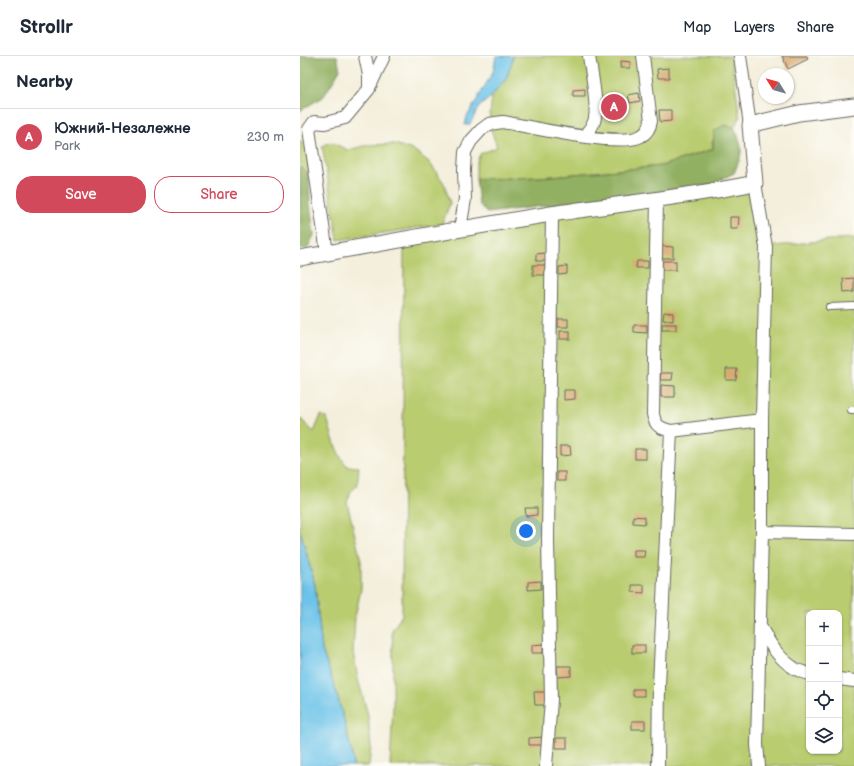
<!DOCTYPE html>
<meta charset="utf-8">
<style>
:root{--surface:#fff;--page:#f6f6f7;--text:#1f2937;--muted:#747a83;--line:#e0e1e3;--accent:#d1495b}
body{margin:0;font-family:"Balsamiq Sans",sans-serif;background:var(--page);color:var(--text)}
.controls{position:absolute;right:12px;bottom:12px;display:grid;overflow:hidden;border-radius:8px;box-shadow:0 1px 3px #0004}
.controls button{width:36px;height:36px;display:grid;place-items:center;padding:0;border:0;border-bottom:1px solid var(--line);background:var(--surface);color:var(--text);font:20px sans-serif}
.compass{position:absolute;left:458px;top:12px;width:36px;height:36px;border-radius:50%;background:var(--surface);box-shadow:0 1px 3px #0004;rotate:307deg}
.you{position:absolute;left:226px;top:475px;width:14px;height:14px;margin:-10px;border:3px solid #fff;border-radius:50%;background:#1a73e8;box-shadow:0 0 0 6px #1a73e833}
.badge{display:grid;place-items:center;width:26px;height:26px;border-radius:50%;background:var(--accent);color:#fff;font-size:13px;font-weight:700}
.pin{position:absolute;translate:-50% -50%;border:2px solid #fff;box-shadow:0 1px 4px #0006}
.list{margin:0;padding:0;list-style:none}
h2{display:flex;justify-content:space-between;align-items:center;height:52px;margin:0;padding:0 16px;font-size:17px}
h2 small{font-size:13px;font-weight:400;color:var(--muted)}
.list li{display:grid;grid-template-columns:26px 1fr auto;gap:12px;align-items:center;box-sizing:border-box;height:56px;padding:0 16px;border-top:1px solid var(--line)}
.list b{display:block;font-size:15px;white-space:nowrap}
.list p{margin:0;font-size:13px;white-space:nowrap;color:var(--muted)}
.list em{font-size:13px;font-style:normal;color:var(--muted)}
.actions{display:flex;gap:8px;padding:12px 16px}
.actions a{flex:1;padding:9px 0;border:1px solid var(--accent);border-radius:16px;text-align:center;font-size:14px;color:var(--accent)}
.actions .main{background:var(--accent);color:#fff}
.icon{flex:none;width:22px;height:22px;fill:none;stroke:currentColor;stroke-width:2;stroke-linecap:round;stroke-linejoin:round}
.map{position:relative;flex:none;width:554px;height:710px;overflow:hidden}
header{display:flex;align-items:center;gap:24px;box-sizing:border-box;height:56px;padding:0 20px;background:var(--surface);border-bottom:1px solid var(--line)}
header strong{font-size:19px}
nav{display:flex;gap:22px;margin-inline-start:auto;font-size:14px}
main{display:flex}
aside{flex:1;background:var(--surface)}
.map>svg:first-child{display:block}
.green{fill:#b9cc70;stroke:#6a7446;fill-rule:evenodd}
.forest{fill:#92b062;stroke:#57663f}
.water{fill:#6cc3e9;stroke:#447082}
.building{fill:#d9a971}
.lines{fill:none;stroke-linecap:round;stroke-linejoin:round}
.service-casing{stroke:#68665f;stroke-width:8}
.minor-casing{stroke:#68665f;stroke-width:14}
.tertiary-casing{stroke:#68665f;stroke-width:17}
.service{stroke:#fff;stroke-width:6}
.minor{stroke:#fff;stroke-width:12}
.tertiary{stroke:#fff;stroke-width:15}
</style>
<header>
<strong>Strollr</strong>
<nav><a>Map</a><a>Layers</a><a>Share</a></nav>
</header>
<main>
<aside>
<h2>Nearby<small></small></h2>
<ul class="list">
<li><span class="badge">A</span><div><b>Южний-Незалежне</b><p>Park</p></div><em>230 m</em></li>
</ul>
<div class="actions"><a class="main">Save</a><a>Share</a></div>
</aside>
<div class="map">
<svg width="554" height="710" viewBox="0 0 554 710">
<rect width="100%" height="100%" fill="#fdfcf7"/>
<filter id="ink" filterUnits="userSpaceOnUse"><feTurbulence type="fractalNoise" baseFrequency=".025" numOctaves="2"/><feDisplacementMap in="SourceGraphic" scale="8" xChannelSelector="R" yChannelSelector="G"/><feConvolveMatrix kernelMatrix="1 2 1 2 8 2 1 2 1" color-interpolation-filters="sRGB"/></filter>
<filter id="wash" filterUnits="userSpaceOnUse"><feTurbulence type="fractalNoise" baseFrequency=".012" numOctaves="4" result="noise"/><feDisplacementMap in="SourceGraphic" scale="16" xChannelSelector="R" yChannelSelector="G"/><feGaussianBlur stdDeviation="0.9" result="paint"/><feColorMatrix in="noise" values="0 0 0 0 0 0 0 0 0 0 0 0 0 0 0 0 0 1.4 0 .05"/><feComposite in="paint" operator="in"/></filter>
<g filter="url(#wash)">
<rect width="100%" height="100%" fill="#f4efdc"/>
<g class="green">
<polygon points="213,0 431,0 440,62 434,71 424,69 412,86 413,93 361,110 241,121 176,123 176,108 180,98 197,91 189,68 192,40 206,23 212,6"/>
<polygon points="0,84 8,96 9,118 0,111"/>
<polygon points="31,86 48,94 68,89 95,88 115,95 129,106 144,127 150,147 142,168 38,184 22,90"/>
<path d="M 449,114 L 466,191 L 538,183 L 554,182 L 554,710 L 90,710 L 93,650 L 93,604 L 92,574 L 102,559 L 104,183 L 442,125 L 446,121 ZM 509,557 L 539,557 L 539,695 L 509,695 Z"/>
<path d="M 21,359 L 27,362 C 32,378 35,396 47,410 L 59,411 L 57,430 L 51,435 L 47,446 L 61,505 L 61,533 L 55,561 L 53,596 L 58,623 L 68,659 L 71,690 L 69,710 L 53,710 L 52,698 L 44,664 L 35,632 L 22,594 L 15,529 L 0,474 L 0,362 L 14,376 Z"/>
</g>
<g class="forest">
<polygon points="0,0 37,0 40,14 24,40 0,55"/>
<path d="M 424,69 L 434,71 C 444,92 443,96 434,117 L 410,129 L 187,157 L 179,148 L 176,123 L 241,121 L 361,110 L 413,93 L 414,75 Z"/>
<polygon points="0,111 9,118 10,147 14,179 8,192 0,193"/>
</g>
<g class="water">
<polygon points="196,0 213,0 212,6 206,23 192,40 179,51 170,68 165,69 167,61 193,16"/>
<polygon points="0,474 15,529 22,594 35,632 44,664 52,698 53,710 0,710"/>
</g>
<g id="blocks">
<g class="building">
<polygon points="482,0 507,0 508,3 488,13"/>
<polygon points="321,5 331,6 330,12 320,12"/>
<polygon points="369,12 369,22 358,22 357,13"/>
<polygon points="285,33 285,40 273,40 273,34"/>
<polygon points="339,37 340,45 330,47 328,39"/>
<polygon points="359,54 371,54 371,65 360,66"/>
<polygon points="430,161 439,161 438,173 430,173"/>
<polygon points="361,190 373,191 373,202 361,202"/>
<polygon points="246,197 246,205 236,205 236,198"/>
<polygon points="337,205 348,205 348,212 336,212"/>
<rect x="362" y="205" width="14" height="9"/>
<rect x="233" y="209" width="12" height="10"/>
<polygon points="267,210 267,218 259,219 259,211"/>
<polygon points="554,222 554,236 544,237 543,223"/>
<polygon points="364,256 373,257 373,265 363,264"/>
<rect x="258" y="263" width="10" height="8"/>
<rect x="362" y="268" width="14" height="6"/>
<polygon points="334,269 347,269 347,277 334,276"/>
<rect x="260" y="275" width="10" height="8"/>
<polygon points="426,313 437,313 436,324 426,324"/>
<polygon points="361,317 373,317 372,324 360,324"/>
<polygon points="361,329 375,330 375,341 361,341"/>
<polygon points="264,334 275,334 275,343 264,344"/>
<polygon points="260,390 270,390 271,399 260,400"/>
<rect x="335" y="393" width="11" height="10"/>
<rect x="257" y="416" width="8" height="9"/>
<polygon points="225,452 237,452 237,459 226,460"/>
<polygon points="333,460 345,461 345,468 333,467"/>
<polygon points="334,494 345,494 344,501 334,501"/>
<polygon points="241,525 241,533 228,534 228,526"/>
<polygon points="332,529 344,529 344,537 332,536"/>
<polygon points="243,588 243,597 232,597 232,589"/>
<rect x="332" y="589" width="13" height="8"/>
<polygon points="257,610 271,610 271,620 258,621"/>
<rect x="333" y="633" width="11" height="7"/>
<polygon points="234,636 247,636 248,649 235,649"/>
<rect x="332" y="665" width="13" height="8"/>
<polygon points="245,681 246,689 229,689 229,682"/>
<rect x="256" y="682" width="11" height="10"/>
</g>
</g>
</g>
<g filter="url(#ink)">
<use href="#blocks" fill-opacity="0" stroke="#68665f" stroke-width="1"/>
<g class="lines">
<g class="service-casing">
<g id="service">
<polyline points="529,251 554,250"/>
<polyline points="551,354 554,354"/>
</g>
</g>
<g class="minor-casing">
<g id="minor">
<polyline points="440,0 450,69"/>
<polyline points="71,28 84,0"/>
<path d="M 284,80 C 287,76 291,72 293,68 C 300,56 291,15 289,0"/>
<polyline points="455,127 466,191 462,364 462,476 457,689 459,710"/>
<path d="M 357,144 L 353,358 C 355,370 360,372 371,375 L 359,629 L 358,710"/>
<path d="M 160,173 L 165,143 L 164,114 L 165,96 L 171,85 L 181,74 L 189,68 L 203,66 C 230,71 321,92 341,80 C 347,77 350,71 351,65 L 343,0"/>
<polyline points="27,197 9,73 14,66 25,67 45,62 69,33 69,19 65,0"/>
<polyline points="371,375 462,364"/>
<polyline points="462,476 554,478"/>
<path d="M 461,572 C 470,588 478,602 494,612 C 498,615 504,616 509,618"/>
<polyline points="539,623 554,625"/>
<polyline points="246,710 251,644 248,484 252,158"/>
</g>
</g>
<g class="tertiary-casing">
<path id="tertiary" d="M 0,202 C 84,187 167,171 251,158 C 319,148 388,141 455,127 L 450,69 L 499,57 L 554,50"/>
</g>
<use href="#service" class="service"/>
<use href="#minor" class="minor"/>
<use href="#tertiary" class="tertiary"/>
</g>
</g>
</svg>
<div class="controls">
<button>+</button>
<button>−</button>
<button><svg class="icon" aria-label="locate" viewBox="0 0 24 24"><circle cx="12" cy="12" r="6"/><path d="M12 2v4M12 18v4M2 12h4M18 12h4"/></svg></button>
<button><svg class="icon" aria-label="layers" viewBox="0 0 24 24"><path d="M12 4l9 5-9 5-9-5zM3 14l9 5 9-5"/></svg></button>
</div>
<svg class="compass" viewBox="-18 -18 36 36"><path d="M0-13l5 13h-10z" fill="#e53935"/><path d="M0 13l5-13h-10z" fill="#747a83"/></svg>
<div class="you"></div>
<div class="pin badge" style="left:314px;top:51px">A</div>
</div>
</main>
